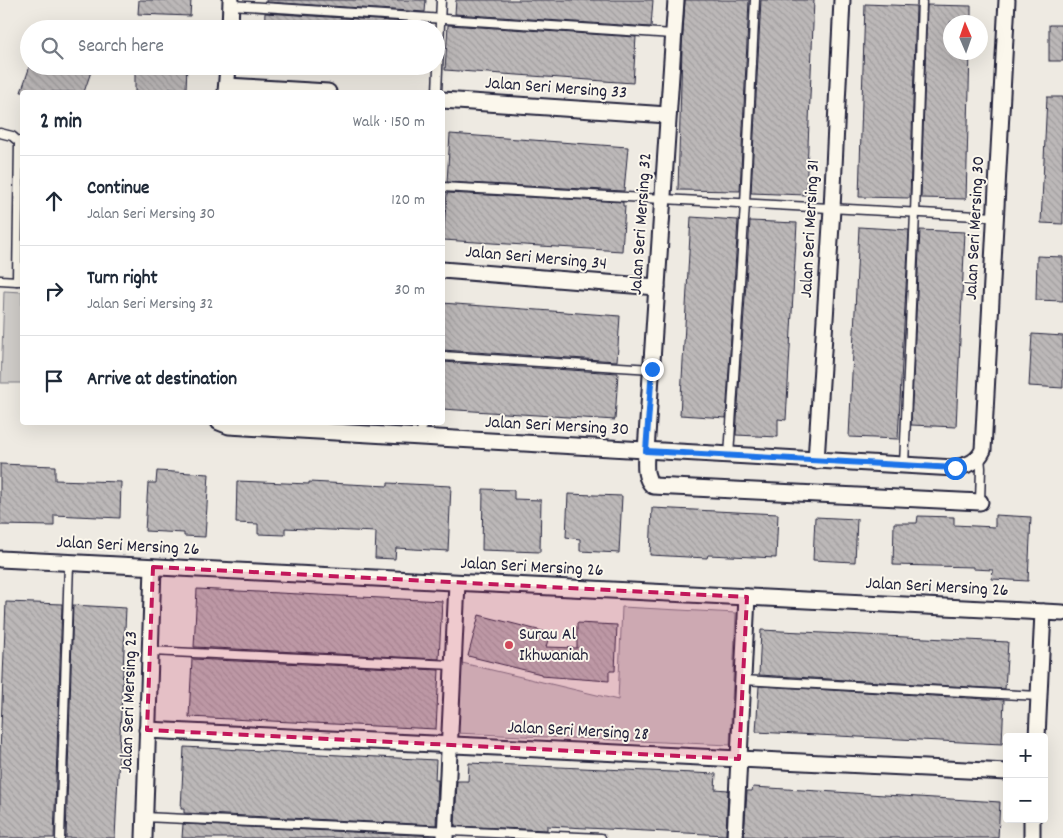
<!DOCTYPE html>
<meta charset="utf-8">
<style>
:root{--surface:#fff;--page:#f6f6f7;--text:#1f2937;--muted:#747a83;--line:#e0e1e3}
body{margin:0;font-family:Dekko,sans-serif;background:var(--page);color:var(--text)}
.controls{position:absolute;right:15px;bottom:15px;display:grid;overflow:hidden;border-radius:5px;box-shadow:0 5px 20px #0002}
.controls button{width:45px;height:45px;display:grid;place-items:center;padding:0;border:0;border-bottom:1px solid var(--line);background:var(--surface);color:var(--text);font:25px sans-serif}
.compass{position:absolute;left:943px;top:15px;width:45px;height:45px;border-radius:50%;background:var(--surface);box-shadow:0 5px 20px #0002;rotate:358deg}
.stop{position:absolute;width:15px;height:15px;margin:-11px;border:4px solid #1a73e8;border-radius:50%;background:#fff}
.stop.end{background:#1a73e8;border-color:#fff;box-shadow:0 1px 5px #0008}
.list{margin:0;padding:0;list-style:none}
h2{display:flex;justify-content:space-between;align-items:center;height:65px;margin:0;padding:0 20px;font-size:21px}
h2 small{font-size:16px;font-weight:400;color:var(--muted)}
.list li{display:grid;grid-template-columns:32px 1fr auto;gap:15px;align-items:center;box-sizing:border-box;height:90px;padding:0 20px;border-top:1px solid var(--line)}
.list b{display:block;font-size:19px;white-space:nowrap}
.list p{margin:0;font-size:16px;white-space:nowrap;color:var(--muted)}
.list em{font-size:16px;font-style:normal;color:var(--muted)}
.icon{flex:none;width:28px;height:28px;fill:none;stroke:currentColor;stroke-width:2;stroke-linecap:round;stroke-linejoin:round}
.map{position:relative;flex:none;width:1063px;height:838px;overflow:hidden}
.search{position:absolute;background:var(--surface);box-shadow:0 5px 20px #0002;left:20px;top:20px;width:425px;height:55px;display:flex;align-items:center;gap:12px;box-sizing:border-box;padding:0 18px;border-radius:28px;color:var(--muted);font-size:19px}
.panel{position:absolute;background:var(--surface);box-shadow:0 5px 20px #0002;left:20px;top:90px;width:425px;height:335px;border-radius:5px}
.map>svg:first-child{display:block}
.park{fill:#d0cdc9;stroke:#797882}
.building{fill:url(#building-back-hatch);stroke:#22223b}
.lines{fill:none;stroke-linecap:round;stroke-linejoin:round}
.service-casing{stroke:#22223b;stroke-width:11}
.minor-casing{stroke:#22223b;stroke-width:19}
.service{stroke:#fbf7ec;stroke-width:8}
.minor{stroke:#fbf7ec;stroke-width:15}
.route{stroke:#1a73e8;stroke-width:6}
.marked{fill:#c2185b;fill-opacity:0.2;stroke:#c2185b;stroke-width:4;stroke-dasharray:10 6;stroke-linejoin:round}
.poi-dot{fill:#d1495b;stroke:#fbf7ec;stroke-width:2}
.labels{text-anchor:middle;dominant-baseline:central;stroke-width:4;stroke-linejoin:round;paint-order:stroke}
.street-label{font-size:18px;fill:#22223b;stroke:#fbf7ec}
.poi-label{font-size:18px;fill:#22223b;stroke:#fbf7ec;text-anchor:start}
</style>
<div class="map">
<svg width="1063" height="838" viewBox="0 0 1063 838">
<defs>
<pattern id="building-back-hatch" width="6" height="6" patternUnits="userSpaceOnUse" patternTransform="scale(1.25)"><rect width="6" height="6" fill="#bcb8b8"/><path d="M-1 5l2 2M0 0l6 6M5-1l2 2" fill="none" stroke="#a19e9f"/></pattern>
</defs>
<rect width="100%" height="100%" fill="#eeeae2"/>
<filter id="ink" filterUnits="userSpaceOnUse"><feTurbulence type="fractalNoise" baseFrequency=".02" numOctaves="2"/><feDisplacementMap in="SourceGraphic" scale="10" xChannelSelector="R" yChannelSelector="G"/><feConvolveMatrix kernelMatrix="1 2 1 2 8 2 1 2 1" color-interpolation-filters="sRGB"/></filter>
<g filter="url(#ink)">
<g class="park">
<polygon points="4,291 22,292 22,383 1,383"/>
<polygon points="622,607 736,613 730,745 455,733 458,662 618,700"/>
</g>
<g class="building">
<polygon points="139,0 191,0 190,16 138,14"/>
<polygon points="266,0 426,0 425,12 266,2"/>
<polygon points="456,0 653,0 651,27 455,14"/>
<polygon points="685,0 749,0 740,191 678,190 682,48"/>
<polygon points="761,0 814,0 806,195 751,193"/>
<polygon points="865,4 916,6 910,198 859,197"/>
<polygon points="927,5 971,6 971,22 950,22 950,52 970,52 966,199 921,198"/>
<polygon points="265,13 424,23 423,29 264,29"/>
<polygon points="448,25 636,37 633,83 445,70"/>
<rect x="1049" y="25" width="14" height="36"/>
<polygon points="30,66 93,66 84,92 21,92"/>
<polygon points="135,66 187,66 186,89 170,88 170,92 135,92"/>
<polygon points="1047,97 1063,97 1063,224 1041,223"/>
<polygon points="450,134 628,147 624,191 447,182"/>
<polygon points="447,193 623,202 623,206 625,206 622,251 443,240"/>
<polygon points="691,217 738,220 726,418 680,415"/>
<polygon points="750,221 797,223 786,420 778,419 778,437 736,435"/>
<polygon points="859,227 909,230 898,439 849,437"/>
<polygon points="920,230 965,232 956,427 911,425"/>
<polygon points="1037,256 1063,257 1063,301 1036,300"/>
<polygon points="442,303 620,316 617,361 442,350"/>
<polygon points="1032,334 1063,336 1063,388 1029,386"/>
<polygon points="442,362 618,373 615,420 442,409"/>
<polygon points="0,464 55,466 55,480 121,482 120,518 54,515 54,526 0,525"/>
<polygon points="157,471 209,474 205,537 184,536 184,533 145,531 148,483 156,483"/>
<polygon points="237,481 309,484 309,482 388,486 388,483 451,486 448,551 396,548 395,559 375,558 376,532 285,528 285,535 258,534 258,524 236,523"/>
<polygon points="483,489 514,490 514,499 541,500 540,552 482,550"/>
<polygon points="568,494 622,496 619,553 580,551 580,539 566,537"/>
<polygon points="652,508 778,514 776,558 708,555 707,558 650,555"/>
<polygon points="995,515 1031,517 1028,581 992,579 993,570 973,569 973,567 893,565 894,523 917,523 918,516 954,517 954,525 995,527"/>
<polygon points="815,517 857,519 855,562 813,560"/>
<polygon points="197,589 442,601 439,659 194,647"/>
<polygon points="6,602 62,604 54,838 0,838 0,753"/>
<polygon points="73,605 126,608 115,838 66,838"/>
<polygon points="479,615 550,633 546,647 577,648 577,623 617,625 615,671 609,671 609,681 541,676 541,674 468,656"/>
<polygon points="761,630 1008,642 1005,689 759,675"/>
<polygon points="192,659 439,670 436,729 189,717"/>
<polygon points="759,686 1004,700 1002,744 756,732"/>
<polygon points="184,747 436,760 435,780 438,780 436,825 184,813 184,809 181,809"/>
<polygon points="469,763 716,774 715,789 728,790 726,835 547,826 547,830 455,826 457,781 468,781"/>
<polygon points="753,787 1000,802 998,838 778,838 744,836 747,791 752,791"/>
<polygon points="183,824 436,836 436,838 182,838"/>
</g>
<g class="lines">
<g class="service-casing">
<g id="service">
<polyline points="231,5 673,34"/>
<polyline points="437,92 441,0"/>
<polyline points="0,133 12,136 19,142 17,281 22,281"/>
<polyline points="442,187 995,217"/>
<polyline points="0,280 17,281"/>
<polyline points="442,356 652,369"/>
<polyline points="421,438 422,422"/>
<polyline points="729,456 745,204 755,0"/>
<polyline points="980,457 981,468 980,502"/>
<polyline points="904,465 915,213 922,0"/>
<polyline points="151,651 453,665"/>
<polyline points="743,680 1039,696"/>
<polyline points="144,817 601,838"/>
<polyline points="60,838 69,563"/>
</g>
</g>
<g class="minor-casing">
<g id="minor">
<path d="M 676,0 L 646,451 C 646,463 643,477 653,486 L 980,502"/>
<polyline points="230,29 231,0"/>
<polyline points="227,86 328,92"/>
<polyline points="226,92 228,66"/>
<polyline points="442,100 668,115"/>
<polyline points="442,270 657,287"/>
<path d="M 219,422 L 229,426 L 955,468 C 967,465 977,463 983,450 L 1007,0"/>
<polyline points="816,461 832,209 842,0"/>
<polyline points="0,559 1063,613"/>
<polyline points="147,730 1007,772"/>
<polyline points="1037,737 1043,612"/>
<polyline points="144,838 153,567"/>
<polyline points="445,838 457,583"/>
<polyline points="735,838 747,597"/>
<polyline points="1032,838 1032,819"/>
</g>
</g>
<use href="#service" class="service"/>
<use href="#minor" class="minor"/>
</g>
</g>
<g class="lines" filter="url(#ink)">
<polyline class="route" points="652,369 646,451 955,468"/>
</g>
<path class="marked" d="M 153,567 L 747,597 L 739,759 L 147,730 Z"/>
<circle class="poi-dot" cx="509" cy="645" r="5"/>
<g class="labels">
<g class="street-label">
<text transform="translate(556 89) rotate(4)">Jalan Seri Mersing 33</text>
<text transform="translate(642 224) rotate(-86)">Jalan Seri Mersing 32</text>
<text transform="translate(976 228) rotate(-87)">Jalan Seri Mersing 30</text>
<text transform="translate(811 229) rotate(-87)">Jalan Seri Mersing 31</text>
<text transform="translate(536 259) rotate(5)">Jalan Seri Mersing 34</text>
<text transform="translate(557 427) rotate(3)">Jalan Seri Mersing 30</text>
<text transform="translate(128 547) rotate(3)">Jalan Seri Mersing 26</text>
<text transform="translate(532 568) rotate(3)">Jalan Seri Mersing 26</text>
<text transform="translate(937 588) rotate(3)">Jalan Seri Mersing 26</text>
<text transform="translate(130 702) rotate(-88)">Jalan Seri Mersing 23</text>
<text transform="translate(578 732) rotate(3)">Jalan Seri Mersing 28</text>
</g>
<g class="poi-label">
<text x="519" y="635">Surau Al<tspan x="519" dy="21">Ikhwaniah</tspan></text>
</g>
</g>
</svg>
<div class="controls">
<button>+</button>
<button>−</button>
</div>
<svg class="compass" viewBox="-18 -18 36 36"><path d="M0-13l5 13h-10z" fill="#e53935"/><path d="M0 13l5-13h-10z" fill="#747a83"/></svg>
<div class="stop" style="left:955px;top:468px"></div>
<div class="stop end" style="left:652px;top:369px"></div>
<div class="search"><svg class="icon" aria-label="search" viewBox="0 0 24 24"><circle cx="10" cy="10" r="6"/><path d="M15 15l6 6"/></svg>Search here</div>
<section class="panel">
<h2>2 min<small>Walk · 150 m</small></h2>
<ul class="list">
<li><svg class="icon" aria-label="ahead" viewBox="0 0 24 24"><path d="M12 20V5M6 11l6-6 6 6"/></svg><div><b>Continue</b><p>Jalan Seri Mersing 30</p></div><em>120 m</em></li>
<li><svg class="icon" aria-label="right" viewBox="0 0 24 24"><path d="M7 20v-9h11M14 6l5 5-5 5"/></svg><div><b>Turn right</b><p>Jalan Seri Mersing 32</p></div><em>30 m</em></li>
<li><svg class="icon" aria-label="arrive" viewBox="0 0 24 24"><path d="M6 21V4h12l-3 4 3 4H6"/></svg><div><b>Arrive at destination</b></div></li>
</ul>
</section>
</div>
